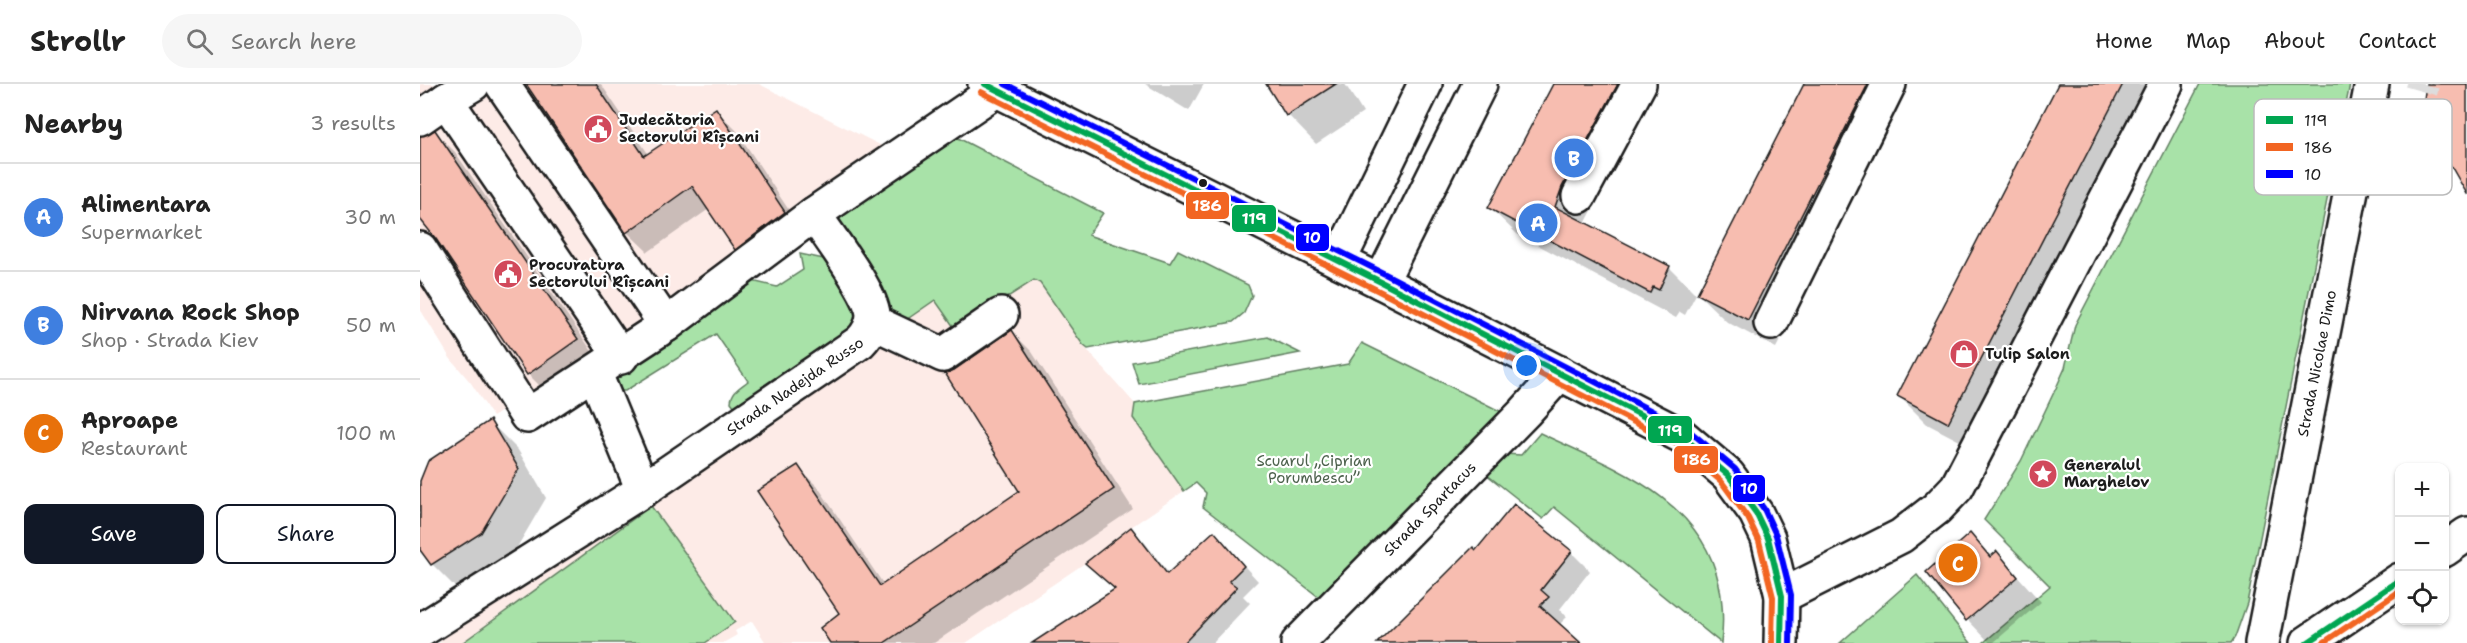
<!DOCTYPE html>
<meta charset="utf-8">
<style>
:root{--surface:#fff;--page:#f6f6f6;--text:#222;--muted:#767676;--line:#e0e0e0;--accent:#111827}
body{margin:0;font-family:"Shantell Sans",sans-serif;background:var(--page);color:var(--text)}
.controls{position:absolute;right:18px;bottom:18px;display:grid;overflow:hidden;border-radius:12px;box-shadow:0 2px 4px #0004}
.controls button{width:54px;height:54px;display:grid;place-items:center;padding:0;border:0;border-bottom:2px solid var(--line);background:var(--surface);color:var(--text);font:30px sans-serif}
.you{position:absolute;left:1107px;top:282px;width:21px;height:21px;margin:-15px;border:4px solid #fff;border-radius:50%;background:#1a73e8;box-shadow:0 0 0 9px #1a73e833}
.badge{display:grid;place-items:center;width:39px;height:39px;border-radius:50%;background:var(--accent);color:#fff;font-size:20px;font-weight:700}
.pin{position:absolute;translate:-50% -50%;border:3px solid #fff;box-shadow:0 2px 6px #0006}
.list{margin:0;padding:0;list-style:none}
h2{display:flex;justify-content:space-between;align-items:center;height:78px;margin:0;padding:0 24px;font-size:26px}
h2 small{font-size:20px;font-weight:400;color:var(--muted)}
.list li{display:grid;grid-template-columns:39px 1fr auto;gap:18px;align-items:center;box-sizing:border-box;height:108px;padding:0 24px;border-top:2px solid var(--line)}
.list b{display:block;font-size:22px;white-space:nowrap}
.list p{margin:0;font-size:20px;white-space:nowrap;color:var(--muted)}
.list em{font-size:20px;font-style:normal;color:var(--muted)}
.actions{display:flex;gap:12px;padding:18px 24px}
.actions a{flex:1;padding:14px 0;border:2px solid var(--accent);border-radius:12px;text-align:center;font-size:21px;color:var(--accent)}
.actions .main{background:var(--accent);color:#fff}
.icon{flex:none;width:33px;height:33px;fill:none;stroke:currentColor;stroke-width:2;stroke-linecap:round;stroke-linejoin:round}
.map{position:relative;flex:none;width:2047px;height:559px;overflow:hidden}
header{display:flex;align-items:center;gap:36px;box-sizing:border-box;height:84px;padding:0 30px;background:var(--surface);border-bottom:2px solid var(--line)}
header strong{font-size:28px}
nav{display:flex;gap:33px;margin-inline-start:auto;font-size:21px}
.search{width:420px;height:54px;background:var(--page);display:flex;align-items:center;gap:15px;box-sizing:border-box;padding:0 21px;border-radius:33px;color:var(--muted);font-size:22px}
main{display:flex}
aside{flex:1;background:var(--surface)}
.map>svg:first-child{display:block}
.built{fill:#fdebe7}
.green{fill:#a8e2a8;stroke:#627f62;stroke-width:1.5}
.shadow{fill:#0003}
.building{fill:#f7bdb0;stroke:#1c1c1c;stroke-width:1.5}
.lines{fill:none;stroke-linecap:round;stroke-linejoin:round}
.minor-tunnel{stroke:#ddd;stroke-width:33;stroke-dasharray:33 16;stroke-linecap:butt}
.minor-casing{stroke:#1c1c1c;stroke-width:38}
.major-casing{stroke:#1c1c1c;stroke-width:38}
.minor{stroke:#fff;stroke-width:33}
.major{stroke:#fff;stroke-width:33}
.bus-1-casing{stroke:#fff;stroke-width:10}
.bus-2-casing{stroke:#fff;stroke-width:10}
.bus-3-casing{stroke:#fff;stroke-width:10}
.bus-1{stroke:#00a651;stroke-width:6}
.bus-2{stroke:#f26522;stroke-width:6}
.bus-3{stroke:#00f;stroke-width:6}
.bus-dot{fill:#1c1c1c;stroke:#fff;stroke-width:2}
.labels{text-anchor:middle;dominant-baseline:central;stroke-width:4.5;stroke-linejoin:round;paint-order:stroke}
.poi-label{font-size:15px;font-weight:bold;fill:#1c1c1c;stroke:#fff;text-anchor:start}
.street-label{font-size:15px;fill:#1c1c1c;stroke:#fff}
.park-label{font-size:15px;fill:#4d614d;stroke:#fff}
.key{fill:#fff;stroke:#bbb;stroke-width:1.5}
.key-label{font-size:16px;fill:#1c1c1c}
.line-badge{stroke:#fff;stroke-width:2}
.badge-label{font-size:16px;text-anchor:middle;font-weight:bold;fill:#fff}
</style>
<header>
<strong>Strollr</strong>
<div class="search"><svg class="icon" aria-label="search" viewBox="0 0 24 24"><circle cx="10" cy="10" r="6"/><path d="M15 15l6 6"/></svg>Search here</div>
<nav><a>Home</a><a>Map</a><a>About</a><a>Contact</a></nav>
</header>
<main>
<aside>
<h2>Nearby<small>3 results</small></h2>
<ul class="list">
<li><span class="badge" style="background:#3f7fe0">A</span><div><b>Alimentara</b><p>Supermarket</p></div><em>30 m</em></li>
<li><span class="badge" style="background:#3f7fe0">B</span><div><b>Nirvana Rock Shop</b><p>Shop · Strada Kiev</p></div><em>50 m</em></li>
<li><span class="badge" style="background:#e8710a">C</span><div><b>Aproape</b><p>Restaurant</p></div><em>100 m</em></li>
</ul>
<div class="actions"><a class="main">Save</a><a>Share</a></div>
</aside>
<div class="map">
<svg width="2047" height="559" viewBox="0 0 2047 559">
<rect width="100%" height="100%" fill="#fff"/>
<filter id="ink" filterUnits="userSpaceOnUse"><feTurbulence type="fractalNoise" baseFrequency=".0167" numOctaves="2"/><feDisplacementMap in="SourceGraphic" scale="12" xChannelSelector="R" yChannelSelector="G"/><feConvolveMatrix kernelMatrix="1 2 1 2 8 2 1 2 1" color-interpolation-filters="sRGB"/></filter>
<g filter="url(#ink)">
<g class="built">
<polygon points="0,0 339,0 472,67 310,178 73,333 51,299 30,274 0,225"/>
<polygon points="614,196 620,199 663,261 715,320 713,334 764,407 711,443 665,479 546,559 346,559 332,537 315,547 317,551 303,559 19,559 37,539 515,216 536,246"/>
</g>
<g class="green">
<polygon points="1780,0 1930,0 1827,519 1815,553 1811,559 1563,559 1630,502 1564,436 1601,377 1636,304 1645,284 1655,241"/>
<polygon points="532,53 540,55 683,129 668,151 750,179 758,166 828,201 832,211 824,229 813,238 668,265 663,261 620,199 614,196 536,246 515,216 486,236 477,232 462,219 418,136 421,129"/>
<path d="M 380,170 L 413,177 L 448,234 L 318,327 L 311,318 C 312,307 319,304 328,297 L 296,250 L 205,307 L 198,307 L 191,289 L 332,197 L 357,203 L 383,186 Z"/>
<polygon points="848,253 880,269 719,300 712,278"/>
<polygon points="942,259 1088,331 900,514 783,423 786,409 776,399 764,407 713,334 715,320 928,280"/>
<path d="M 1120,349 C 1191,383 1281,413 1299,500 C 1303,520 1304,538 1301,559 L 1134,423 L 1123,435 L 1066,390 L 1084,370 L 1101,371 Z"/>
<polygon points="231,422 315,538 285,559 42,559"/>
<polygon points="1497,491 1551,559 1420,559"/>
</g>
<g class="shadow">
<polygon points="108,0 181,0 229,71 296,26 316,46 384,149 336,185 316,165 289,125 228,168 207,148"/>
<polygon points="725,0 784,0 769,27"/>
<polygon points="848,0 925,0 943,29 896,60 868,31"/>
<polygon points="1134,0 1238,0 1165,140 1249,183 1276,210 1265,231 1260,228 1256,234 1097,150 1070,124"/>
<polygon points="1386,0 1431,0 1444,7 1473,35 1356,264 1307,238 1278,210"/>
<polygon points="1639,0 1746,0 1557,366 1507,340 1479,312"/>
<polygon points="15,48 35,68 178,276 128,310 108,290 18,155 0,133 0,55"/>
<polygon points="592,248 612,268 713,425 514,559 412,559 421,529 377,383 398,403 464,501 601,407"/>
<polygon points="70,338 98,366 126,414 89,477 40,508 12,480 0,463 0,401"/>
<polygon points="711,445 725,459 749,490 794,449 838,497 823,512 830,519 792,559 739,559 696,506 667,480"/>
<polygon points="1550,451 1572,473 1577,469 1621,518 1573,559 1570,559 1548,536 1508,488"/>
<polygon points="1056,468 1151,468 1170,487 1140,525 1147,533 1139,541 1159,559 958,559"/>
</g>
<g class="building">
<polygon points="106,0 176,0 224,72 296,24 365,128 315,166 272,102 206,149"/>
<polygon points="846,0 916,0 866,32"/>
<polygon points="1133,0 1198,0 1142,103 1135,123 1250,182 1239,206 1233,203 1230,209 1068,124"/>
<polygon points="1384,0 1448,0 1328,236 1277,210"/>
<polygon points="1638,0 1703,0 1528,339 1477,312"/>
<polygon points="2006,0 2047,0 2047,110 2002,31"/>
<polygon points="15,46 158,255 107,291 16,155 0,135 0,52"/>
<polygon points="592,246 694,405 464,559 410,559 400,544 419,529 337,407 378,381 460,502 599,407 525,289 534,286"/>
<polygon points="70,336 99,385 61,449 11,481 0,466 0,397 8,377"/>
<polygon points="1094,420 1152,467 1121,506 1129,513 1120,522 1161,559 957,559 1053,463 1056,466"/>
<polygon points="711,443 747,490 794,447 824,482 809,497 817,503 764,559 612,559 695,505 665,479"/>
<polygon points="1550,449 1570,473 1577,467 1598,493 1546,537 1506,488"/>
</g>
<g class="lines">
<polyline class="minor-tunnel" points="2001,7 2003,0"/>
<g class="minor-casing">
<g id="minor">
<polyline points="53,0 26,16 201,273"/>
<polyline points="82,0 246,241 394,130 576,6"/>
<polyline points="0,34 26,16"/>
<polyline points="1159,112 1219,0"/>
<polyline points="0,165 107,332 246,241"/>
<polyline points="919,177 1005,0"/>
<polyline points="961,198 1060,0"/>
<polyline points="453,238 523,271 581,231"/>
<polyline points="1351,239 1469,0"/>
<polyline points="175,290 223,406"/>
<polyline points="1362,512 1481,452 1517,424 1537,403 1746,0"/>
<path id="s1" d="M 0,547 L 223,406 L 440,258 C 448,250 453,242 453,230 C 451,207 408,152 394,130"/>
<path id="s2" d="M 878,559 L 1105,328 L 1140,289"/>
</g>
</g>
<g class="major-casing">
<g id="major">
<polyline points="565,0 961,198 1262,352 1308,391 1336,429 1348,454 1362,512 1361,559"/>
<polyline points="2024,466 2047,450"/>
<path id="s3" d="M 1842,559 L 1952,0"/>
<polyline points="1887,559 1980,496"/>
</g>
</g>
<use href="#minor" class="minor"/>
<use href="#major" class="major"/>
<g class="bus-1-casing">
<g id="bus-1">
<polyline points="565,0 961,198 1262,352 1308,391 1336,429 1348,454 1362,512 1361,559"/>
<polyline points="1887,559 1980,496"/>
</g>
</g>
<g class="bus-2-casing">
<g id="bus-2">
<polyline points="561,8 957,206 1257,360 1301,397 1328,434 1339,457 1353,513 1352,559"/>
<polyline points="1903,559 1980,507"/>
</g>
</g>
<g class="bus-3-casing">
<polyline id="bus-3" points="585,0 965,190 1267,345 1315,385 1344,425 1356,451 1371,511 1370,559"/>
</g>
<use href="#bus-1" class="bus-1"/>
<use href="#bus-2" class="bus-2"/>
<use href="#bus-3" class="bus-3"/>
</g>
</g>
<defs>
<g id="civic-disc" transform="scale(1.5)"><circle r="9.5" fill="#d1495b" stroke="#fff"/><path d="M-.6-6.5H3V-4.5H.6V-3L4-1V1h2V6H-6V1h2V-1L-.6-3ZM-1.2 2.5V6h2.4V2.5Z" fill="#fff"/></g>
<g id="shop-disc" transform="scale(1.5)"><circle r="9.5" fill="#d1495b" stroke="#fff"/><path d="M-5-2.5h2.3a2.7 3.5 0 0 1 5.4 0H5L5.5 6h-11ZM-1.5-2.5h3a1.5 2.3 0 0 0-3 0Z" fill="#fff"/></g>
<g id="sight-disc" transform="scale(1.5)"><circle r="9.5" fill="#d1495b" stroke="#fff"/><path d="M0-6L1.8-2.2L6-1.7L2.9 1.2L3.7 5.4L0 3.3L-3.7 5.4L-2.9 1.2L-6-1.7L-1.8-2.2Z" fill="#fff"/></g>
</defs>
<g fill-rule="evenodd">
<use href="#civic-disc" x="178" y="45"/>
<use href="#civic-disc" x="88" y="190"/>
<use href="#shop-disc" x="1544" y="270"/>
<use href="#sight-disc" x="1623" y="390"/>
</g>
<circle class="bus-dot" cx="783" cy="99" r="5"/>
<g class="labels">
<g class="poi-label">
<text x="199" y="36">Judecătoria<tspan x="199" dy="17">Sectorului Rîșcani</tspan></text>
<text x="109" y="181">Procuratura<tspan x="109" dy="17">Sectorului Rîșcani</tspan></text>
<text x="1565" y="270">Tulip Salon</text>
<text x="1644" y="381">Generalul<tspan x="1644" dy="17">Marghelov</tspan></text>
</g>
<g class="street-label">
<text stroke="none"><textPath href="#s3" startOffset="285">Strada Nicolae Dimo</textPath></text>
<text stroke="none"><textPath href="#s1" startOffset="448">Strada Nadejda Russo</textPath></text>
<text stroke="none"><textPath href="#s2" startOffset="188">Strada Spartacus</textPath></text>
</g>
<g class="park-label">
<text x="894" y="377">Scuarul „Ciprian<tspan x="894" dy="17">Porumbescu”</tspan></text>
</g>
</g>
<rect x="1834" y="15" width="198" height="96" rx="9" class="key"/>
<rect x="1846" y="32" width="27" height="8" fill="#00a651"/>
<rect x="1846" y="59" width="27" height="8" fill="#f26522"/>
<rect x="1846" y="86" width="27" height="8" fill="#00f"/>
<g class="key-label">
<text x="1884" y="42">119</text>
<text x="1884" y="69">186</text>
<text x="1884" y="96">10</text>
</g>
<g class="line-badge">
<rect x="765" y="107" width="45" height="29" rx="6" fill="#f26522"/>
<rect x="811" y="120" width="46" height="29" rx="6" fill="#00a651"/>
<rect x="875" y="139" width="35" height="29" rx="6" fill="#00f"/>
<rect x="1227" y="331" width="46" height="29" rx="6" fill="#00a651"/>
<rect x="1253" y="361" width="46" height="29" rx="6" fill="#f26522"/>
<rect x="1312" y="390" width="34" height="29" rx="6" fill="#00f"/>
</g>
<g class="badge-label">
<text x="787" y="127">186</text>
<text x="834" y="140">119</text>
<text x="892" y="159">10</text>
<text x="1250" y="352">119</text>
<text x="1276" y="381">186</text>
<text x="1329" y="410">10</text>
</g>
</svg>
<div class="controls">
<button>+</button>
<button>−</button>
<button><svg class="icon" aria-label="locate" viewBox="0 0 24 24"><circle cx="12" cy="12" r="6"/><path d="M12 2v4M12 18v4M2 12h4M18 12h4"/></svg></button>
</div>
<div class="you"></div>
<div class="pin badge" style="left:1118px;top:139px;background:#3f7fe0">A</div>
<div class="pin badge" style="left:1154px;top:74px;background:#3f7fe0">B</div>
<div class="pin badge" style="left:1538px;top:479px;background:#e8710a">C</div>
</div>
</main>
